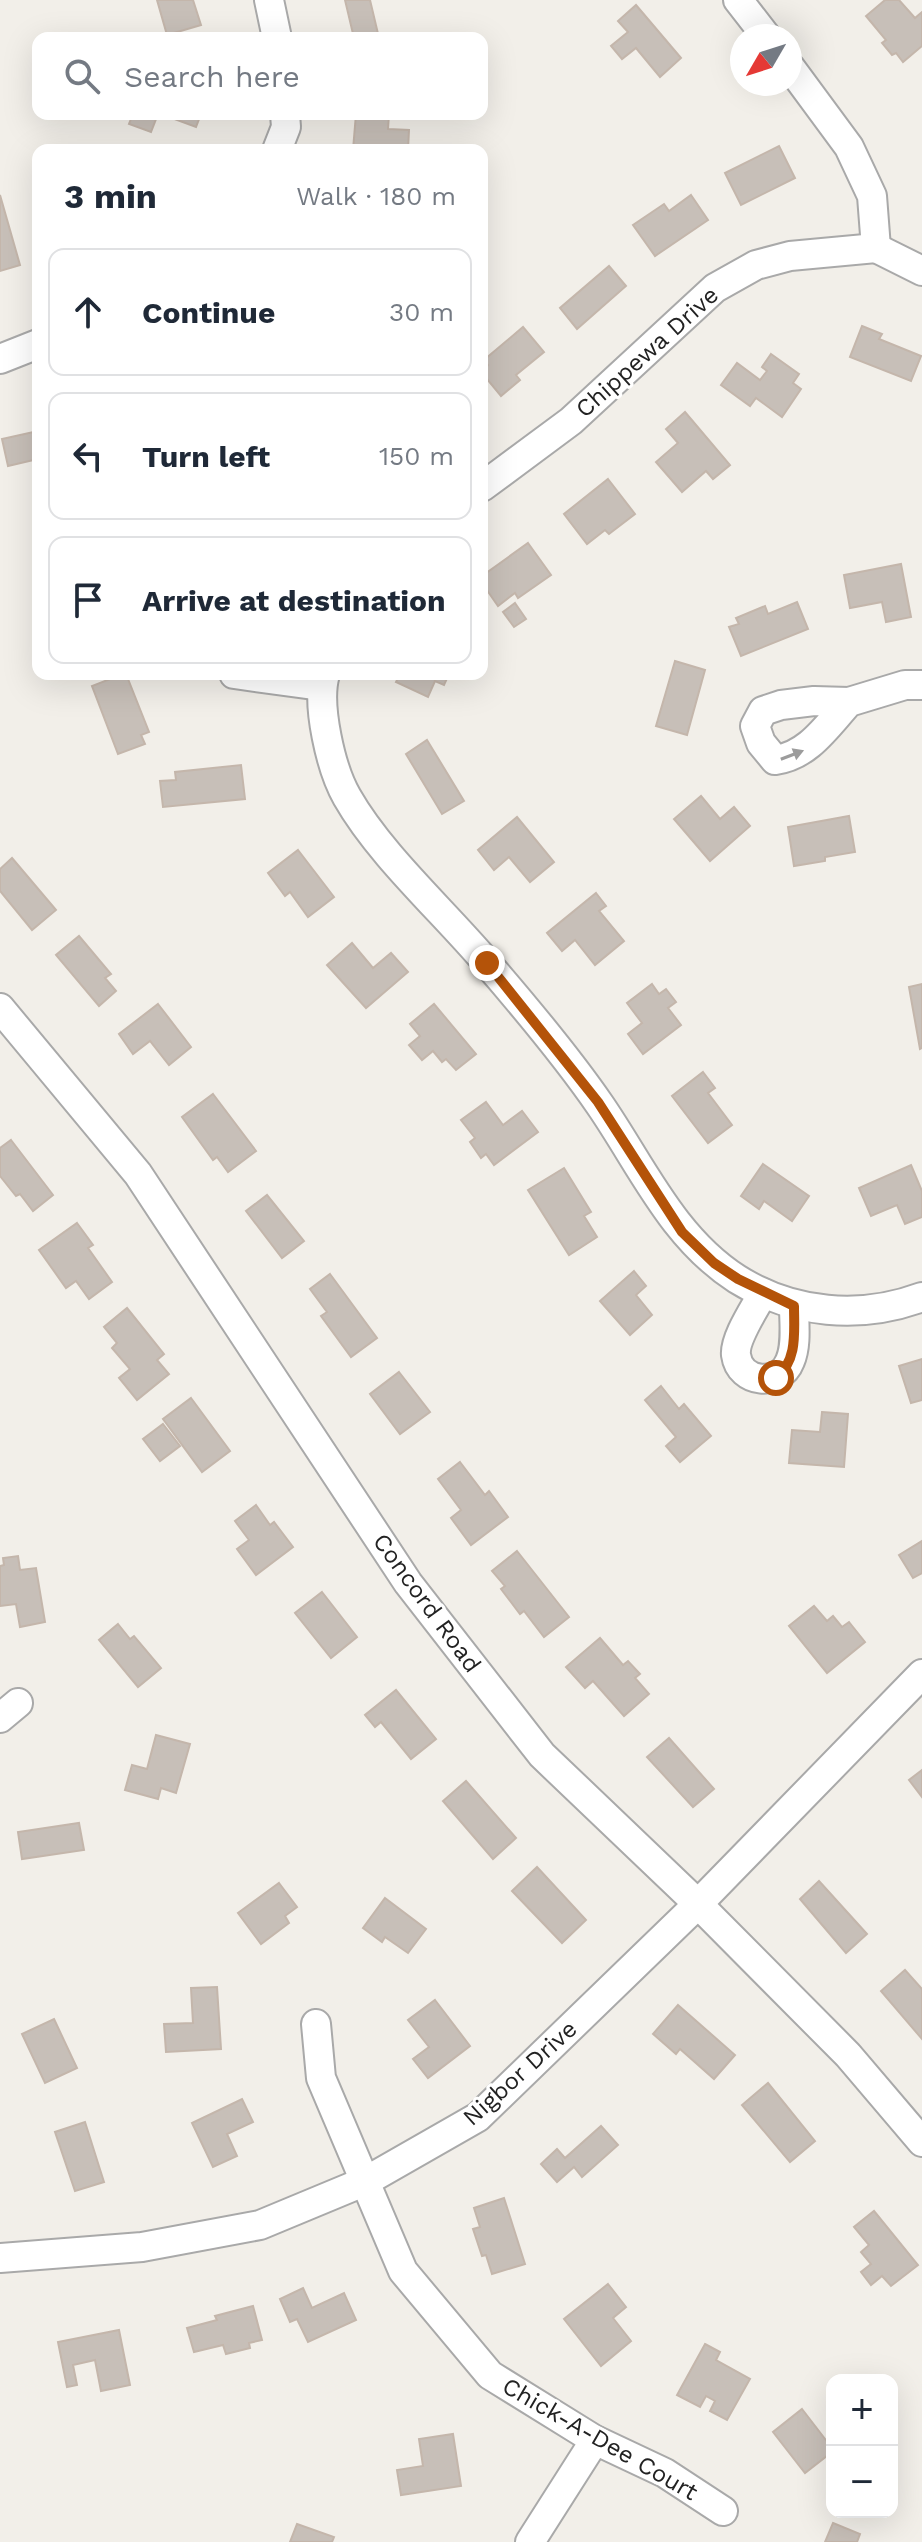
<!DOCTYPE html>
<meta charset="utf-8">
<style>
:root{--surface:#fff;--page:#f2f2f3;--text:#1f2937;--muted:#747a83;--line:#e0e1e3}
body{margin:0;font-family:"Work Sans",sans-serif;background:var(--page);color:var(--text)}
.controls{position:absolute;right:24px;bottom:24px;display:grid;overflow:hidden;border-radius:16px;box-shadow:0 8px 32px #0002}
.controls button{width:72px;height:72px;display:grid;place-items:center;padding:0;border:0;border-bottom:2px solid var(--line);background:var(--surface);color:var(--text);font:40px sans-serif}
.compass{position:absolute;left:730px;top:24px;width:72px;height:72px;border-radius:50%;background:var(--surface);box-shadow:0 8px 32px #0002;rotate:231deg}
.stop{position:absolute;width:24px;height:24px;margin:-18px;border:6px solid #b45309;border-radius:50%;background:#fff}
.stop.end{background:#b45309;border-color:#fff;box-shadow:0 2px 8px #0008}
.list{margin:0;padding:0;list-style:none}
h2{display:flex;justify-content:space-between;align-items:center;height:104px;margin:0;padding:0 32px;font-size:34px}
h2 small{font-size:26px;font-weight:400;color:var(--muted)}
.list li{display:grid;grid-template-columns:52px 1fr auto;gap:24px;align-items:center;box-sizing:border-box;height:128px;margin:0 16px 16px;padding:0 16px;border:2px solid var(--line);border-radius:16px}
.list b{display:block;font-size:30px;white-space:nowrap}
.list em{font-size:26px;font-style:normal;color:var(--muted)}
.icon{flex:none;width:44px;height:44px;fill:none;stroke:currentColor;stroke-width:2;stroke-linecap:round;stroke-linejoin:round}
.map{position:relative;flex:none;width:922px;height:2542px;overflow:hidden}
.search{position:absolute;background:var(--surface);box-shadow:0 8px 32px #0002;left:32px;top:32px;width:456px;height:88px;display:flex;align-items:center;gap:20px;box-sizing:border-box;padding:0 28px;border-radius:16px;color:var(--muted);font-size:30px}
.panel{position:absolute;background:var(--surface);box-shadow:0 8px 32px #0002;left:32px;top:144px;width:456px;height:536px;border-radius:16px}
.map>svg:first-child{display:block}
.building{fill:#c7bfb8;stroke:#c4b6ab;stroke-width:2}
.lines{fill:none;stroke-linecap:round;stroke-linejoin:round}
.minor-casing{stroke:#a9a9a9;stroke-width:32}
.minor{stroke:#fff;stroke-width:28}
.oneway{fill:#9c9c9c}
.route{stroke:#b45309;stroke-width:10}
.labels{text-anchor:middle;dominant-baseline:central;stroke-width:6;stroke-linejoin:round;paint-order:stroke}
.street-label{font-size:24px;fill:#222;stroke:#fff}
</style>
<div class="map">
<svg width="922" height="2542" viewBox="0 0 922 2542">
<rect width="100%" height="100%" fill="#f2efe9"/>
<g class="building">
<polygon points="157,0 193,0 201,25 167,35"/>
<polygon points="345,0 370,0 379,38 354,38"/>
<polygon points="885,0 899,0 915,18 922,12 922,46 903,62 896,53 892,55 882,43 886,40 866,16"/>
<polygon points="636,5 681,58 660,77 636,48 622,59 611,46 628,32 618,21"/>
<polygon points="133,114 158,114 151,132 129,124"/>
<polygon points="161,114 201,114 196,127"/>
<polygon points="356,114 389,114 388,129 409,130 408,150 353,150"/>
<polygon points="779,146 795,178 741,205 725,173"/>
<polygon points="0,195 20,265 0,271"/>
<polygon points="691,195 708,220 655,256 633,225 664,204 669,211"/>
<polygon points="609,266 626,286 577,329 560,308"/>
<polygon points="862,326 882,334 879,339 921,356 911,381 850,357"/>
<polygon points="523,327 544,352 516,375 520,380 501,396 482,373 488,365 484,360"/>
<polygon points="771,354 799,374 793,383 801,389 782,417 756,398 750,406 721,385 737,363 760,380 767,371 762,367"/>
<polygon points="685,412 730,465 713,479 706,471 682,492 656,462 678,443 666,429"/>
<polygon points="38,431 38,459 8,466 2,439"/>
<polygon points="608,479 635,514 609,534 605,530 587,544 564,514"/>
<polygon points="528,543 551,575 518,598 515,593 498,606 482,583 482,576"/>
<polygon points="901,564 911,617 886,622 882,602 850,608 844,575"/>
<polygon points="797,602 808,629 741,656 729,627 739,624 736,618 765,606 768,614"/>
<polygon points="515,603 526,619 514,627 503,612"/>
<polygon points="675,661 705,670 687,735 656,726"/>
<polygon points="123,674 126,674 149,732 141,735 145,744 118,754 92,686"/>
<polygon points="400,674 449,674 444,685 435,681 428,697 396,682"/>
<polygon points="427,740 464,801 442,814 406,754"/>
<polygon points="241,765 245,799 163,807 160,781 176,780 175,772"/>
<polygon points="701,796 720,819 734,807 750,826 710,861 674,819"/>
<polygon points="849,816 855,852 825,857 825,861 794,866 788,827"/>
<polygon points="517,817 554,862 530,882 509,857 494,870 478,850"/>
<polygon points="298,850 334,897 308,917 290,892 285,896 268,873"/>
<polygon points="12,858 56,910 32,930 0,891 0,869"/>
<polygon points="596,893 606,906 599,911 624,941 595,965 575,940 562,951 547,933"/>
<polygon points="79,936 111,974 105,978 116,991 99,1006 56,955"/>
<polygon points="352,943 373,968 391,953 408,972 366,1008 327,965"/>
<polygon points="652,984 659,994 666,989 676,1002 668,1008 681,1025 643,1054 628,1034 642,1023 627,1003"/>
<polygon points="922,984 922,1048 920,1049 909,987"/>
<polygon points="158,1004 191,1047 169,1065 150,1041 133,1054 119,1034"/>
<polygon points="434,1004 476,1054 456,1070 446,1059 442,1062 433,1051 422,1060 409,1045 420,1036 410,1024"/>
<polygon points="703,1072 715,1088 708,1093 732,1125 708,1143 672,1096"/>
<polygon points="213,1094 256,1151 228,1172 217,1157 213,1160 182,1117"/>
<polygon points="486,1102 503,1125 522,1111 538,1132 494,1165 486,1154 481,1158 470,1142 475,1138 461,1120"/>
<polygon points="11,1140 53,1195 33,1211 20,1194 16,1196 0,1176 0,1148"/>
<polygon points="763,1164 809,1196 792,1221 764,1201 759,1209 741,1196"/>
<polygon points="911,1165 922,1191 922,1217 905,1224 897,1205 871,1216 859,1188"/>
<polygon points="564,1168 591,1212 584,1216 597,1237 569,1255 528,1190"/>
<polygon points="267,1195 304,1241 282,1258 246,1211"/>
<polygon points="77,1223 93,1245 88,1248 112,1282 89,1299 76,1281 66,1288 39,1250"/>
<polygon points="634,1271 646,1286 636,1295 652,1315 630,1335 600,1301"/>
<polygon points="330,1274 377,1338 351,1357 321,1316 327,1312 310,1289"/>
<polygon points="127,1308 164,1354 157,1360 169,1374 137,1400 119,1378 130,1369 112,1348 117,1343 104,1327"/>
<polygon points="922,1359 922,1400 911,1403 899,1366"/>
<polygon points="399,1372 430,1412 400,1434 370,1394"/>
<polygon points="661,1386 679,1409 684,1404 711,1436 680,1462 666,1446 676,1437 645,1400"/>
<polygon points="191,1398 230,1451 202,1472 163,1419"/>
<polygon points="822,1412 848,1414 844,1467 789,1463 792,1430 820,1432"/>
<polygon points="163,1424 180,1446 160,1461 143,1439"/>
<polygon points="460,1462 485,1495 489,1491 508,1517 471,1545 451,1518 461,1510 438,1479"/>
<polygon points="256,1505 270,1525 274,1522 293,1547 256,1575 237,1549 249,1540 235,1521"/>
<polygon points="922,1541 922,1573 913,1578 899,1555"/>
<polygon points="517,1551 569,1617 544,1637 524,1611 520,1614 501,1589 505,1586 492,1571"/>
<polygon points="18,1556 20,1570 36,1568 45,1622 20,1627 16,1604 0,1606 0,1566 4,1565 3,1558"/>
<polygon points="322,1592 357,1637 331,1658 295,1613"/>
<polygon points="814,1606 827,1621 833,1616 842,1627 849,1622 865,1642 827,1673 789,1626"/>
<polygon points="118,1624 130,1639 134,1636 161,1668 138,1687 99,1640"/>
<polygon points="600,1638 623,1665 628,1661 640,1674 635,1678 649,1694 624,1716 593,1681 585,1688 566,1667"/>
<polygon points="396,1690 436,1739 411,1759 381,1722 375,1727 365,1715"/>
<polygon points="156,1735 190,1744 176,1793 161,1788 158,1799 125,1790 132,1765 147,1769"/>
<polygon points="669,1738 714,1789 693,1807 647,1757"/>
<polygon points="922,1770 922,1797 909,1780"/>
<polygon points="466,1781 516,1838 493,1859 443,1801"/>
<polygon points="79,1823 84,1850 22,1859 18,1832"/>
<polygon points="537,1867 586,1920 562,1943 512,1891"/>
<polygon points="819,1881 867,1934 846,1953 800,1899"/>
<polygon points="279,1883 297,1907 285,1916 289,1923 261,1944 238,1913"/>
<polygon points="385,1898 426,1929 408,1953 385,1937 382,1942 363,1928"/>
<polygon points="905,1970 922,1989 922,2039 881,1991"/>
<polygon points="217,1987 221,2049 166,2052 164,2024 193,2023 191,1988"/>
<polygon points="435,2000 470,2046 428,2078 413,2059 429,2047 408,2020"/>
<polygon points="678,2005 735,2055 714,2079 680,2049 676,2054 653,2034"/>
<polygon points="54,2019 77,2068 45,2083 22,2034"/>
<polygon points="768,2083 815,2141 790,2162 742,2105"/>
<polygon points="242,2099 253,2122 227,2134 237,2156 213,2167 192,2123"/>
<polygon points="85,2122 104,2182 75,2191 55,2132"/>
<polygon points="601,2126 618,2145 582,2177 574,2167 557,2182 541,2164 557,2149 565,2158"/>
<polygon points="504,2198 525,2264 492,2274 486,2255 482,2256 473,2229 480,2227 474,2208"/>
<polygon points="874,2211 918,2265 891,2286 882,2276 871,2285 861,2272 871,2264 861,2252 869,2245 854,2227"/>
<polygon points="608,2284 626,2307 613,2318 631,2341 601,2366 564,2319"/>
<polygon points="303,2288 312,2308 344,2293 356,2320 308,2342 297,2319 290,2322 280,2299"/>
<polygon points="253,2306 262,2340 249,2343 250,2348 226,2354 223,2345 194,2352 187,2328 217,2320 215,2316"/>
<polygon points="119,2330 130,2385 101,2391 95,2360 73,2365 77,2385 67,2387 58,2342"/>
<polygon points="705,2344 720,2352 716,2360 750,2379 727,2420 710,2411 715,2401 706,2396 700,2407 677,2395"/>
<polygon points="802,2409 832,2448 832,2452 805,2473 773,2432"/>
<polygon points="453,2434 461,2486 401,2495 397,2470 423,2466 419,2439"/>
<polygon points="833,2523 860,2534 857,2542 825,2542"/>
<polygon points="297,2524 334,2537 332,2542 290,2542"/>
</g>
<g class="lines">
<g class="minor-casing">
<g id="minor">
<polyline points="269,0 277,38"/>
<polyline points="738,0 766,36"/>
<polyline points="790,67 849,147 872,196 876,248"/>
<polyline points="277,150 286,127 285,114"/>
<polyline points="876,248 922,271"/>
<polyline points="0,359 38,344"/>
<polyline points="482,487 571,421 715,288 756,265 790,256 876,248"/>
<polyline points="234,674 321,686"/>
<path d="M 325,674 C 316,705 331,769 347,797 C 380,855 443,911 487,963 C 525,1007 567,1057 600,1105 C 642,1166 672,1237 737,1279 C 793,1314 860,1320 922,1297"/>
<path d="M 849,702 C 827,726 808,756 775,760 L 761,743 L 755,726 L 763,711 L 781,705 L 814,701 L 849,702 L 905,685 L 922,685"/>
<polyline points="0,1008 138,1174 408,1583 542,1755 698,1904 848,2055 922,2142"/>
<path d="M 763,1293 C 755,1308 734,1339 736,1355 C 740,1384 780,1387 790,1361 C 797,1345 794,1323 794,1306"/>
<polyline points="0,1718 18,1703"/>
<polyline points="316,2024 321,2078 403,2271 490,2375 595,2440 665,2473 723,2511"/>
<polyline points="0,2258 142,2247 260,2225 366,2181 478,2117 698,1904 922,1674"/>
<polyline points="530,2542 595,2440"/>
</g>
</g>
<use href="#minor" class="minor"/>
</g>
<defs><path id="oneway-solid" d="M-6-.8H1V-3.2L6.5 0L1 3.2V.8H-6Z" transform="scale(2)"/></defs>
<use class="oneway" href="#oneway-solid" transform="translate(792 755) rotate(-21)"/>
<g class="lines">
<path class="route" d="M 487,963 L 598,1102 L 682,1232 L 714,1263 L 738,1279 L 794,1306 C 794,1332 798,1360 776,1378"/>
</g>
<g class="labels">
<g class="street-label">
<text transform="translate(647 352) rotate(-42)">Chippewa Drive</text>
<text transform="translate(427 1603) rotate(54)">Concord Road</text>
<text transform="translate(520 2073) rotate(-42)">Nigbor Drive</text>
<text transform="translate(600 2439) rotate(30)">Chick-A-Dee Court</text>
</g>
</g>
</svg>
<div class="controls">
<button>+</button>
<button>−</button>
</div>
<svg class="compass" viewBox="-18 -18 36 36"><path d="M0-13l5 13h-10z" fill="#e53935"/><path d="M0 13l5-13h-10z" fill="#747a83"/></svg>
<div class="stop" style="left:776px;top:1378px"></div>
<div class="stop end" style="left:487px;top:963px"></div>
<div class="search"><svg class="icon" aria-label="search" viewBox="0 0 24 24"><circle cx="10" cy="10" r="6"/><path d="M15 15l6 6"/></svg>Search here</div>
<section class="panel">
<h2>3 min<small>Walk · 180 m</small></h2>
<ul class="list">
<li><svg class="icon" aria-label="ahead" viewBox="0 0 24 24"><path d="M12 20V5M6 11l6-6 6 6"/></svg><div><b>Continue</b></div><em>30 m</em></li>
<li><svg class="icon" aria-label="left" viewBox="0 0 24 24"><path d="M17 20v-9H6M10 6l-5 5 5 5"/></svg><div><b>Turn left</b></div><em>150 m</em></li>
<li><svg class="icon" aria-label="arrive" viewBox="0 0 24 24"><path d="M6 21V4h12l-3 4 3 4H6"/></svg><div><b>Arrive at destination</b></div></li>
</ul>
</section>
</div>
